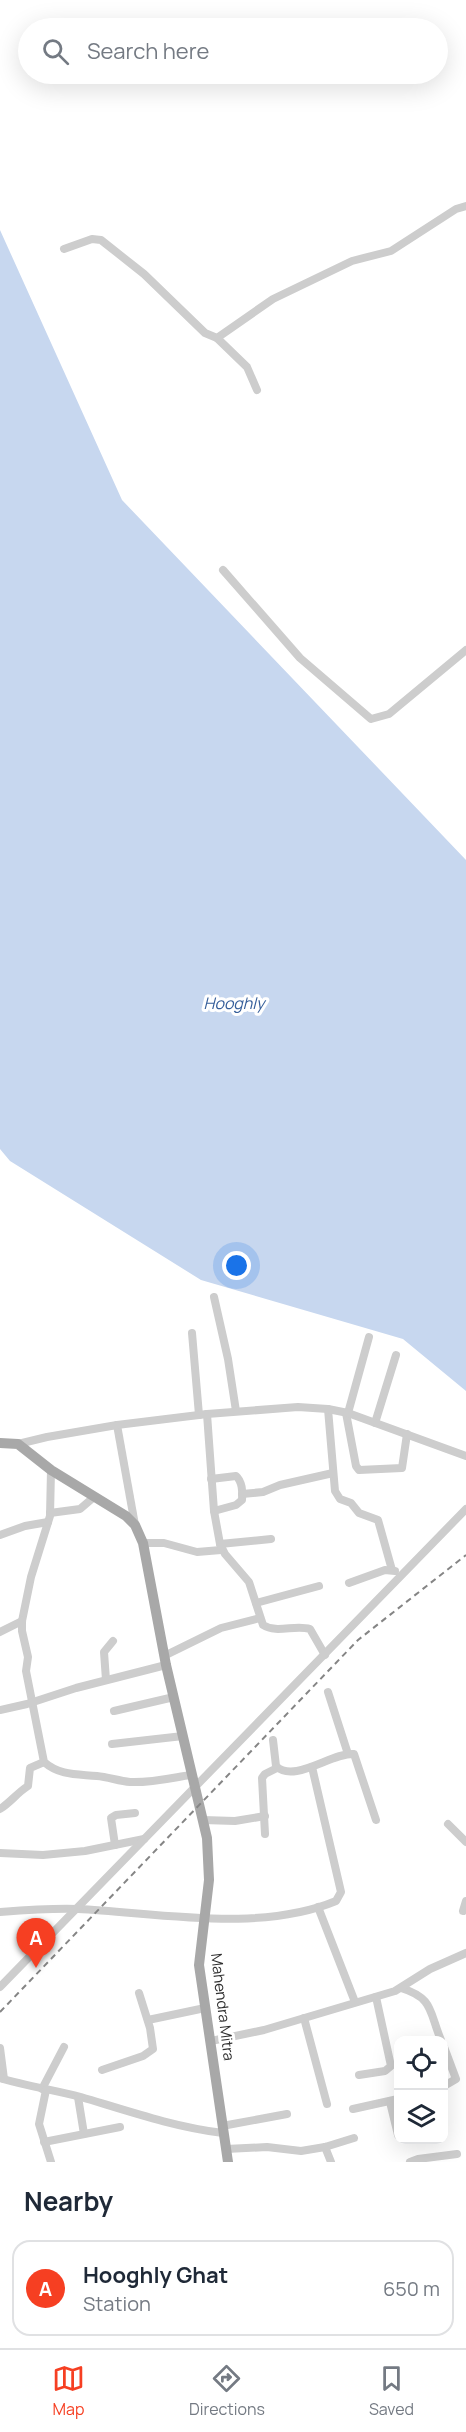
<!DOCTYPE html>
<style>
:root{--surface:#fff;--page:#f6f6f7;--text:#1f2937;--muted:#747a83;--line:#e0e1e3;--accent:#f63f22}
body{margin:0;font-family:Manrope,sans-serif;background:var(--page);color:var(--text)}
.controls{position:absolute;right:18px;bottom:18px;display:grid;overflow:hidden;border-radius:12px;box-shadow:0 6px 24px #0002}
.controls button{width:54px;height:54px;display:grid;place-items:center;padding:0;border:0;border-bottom:2px solid var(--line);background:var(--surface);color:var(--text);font:30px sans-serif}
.you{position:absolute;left:237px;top:1266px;width:21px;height:21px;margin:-15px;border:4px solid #fff;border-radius:50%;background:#1a73e8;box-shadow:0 0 0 9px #1a73e833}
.badge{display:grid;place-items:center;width:39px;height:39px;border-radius:50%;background:var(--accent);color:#fff;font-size:20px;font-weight:700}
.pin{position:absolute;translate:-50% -50px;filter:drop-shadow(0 2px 3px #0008)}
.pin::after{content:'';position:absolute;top:32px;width:21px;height:18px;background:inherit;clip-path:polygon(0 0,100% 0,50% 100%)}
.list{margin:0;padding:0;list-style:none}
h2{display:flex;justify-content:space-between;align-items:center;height:78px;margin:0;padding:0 24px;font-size:26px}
h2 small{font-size:20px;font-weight:400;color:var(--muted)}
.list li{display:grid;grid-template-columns:39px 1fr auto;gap:18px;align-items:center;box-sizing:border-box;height:96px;margin:0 12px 12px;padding:0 12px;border:2px solid var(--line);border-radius:18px}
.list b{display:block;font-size:22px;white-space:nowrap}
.list p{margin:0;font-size:20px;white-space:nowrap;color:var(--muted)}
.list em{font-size:20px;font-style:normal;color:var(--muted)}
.icon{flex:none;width:33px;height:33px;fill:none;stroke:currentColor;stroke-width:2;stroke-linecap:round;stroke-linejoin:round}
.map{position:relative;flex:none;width:466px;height:2162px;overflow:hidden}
.search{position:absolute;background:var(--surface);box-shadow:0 6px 24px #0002;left:18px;right:18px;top:18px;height:66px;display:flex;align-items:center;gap:15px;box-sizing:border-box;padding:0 21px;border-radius:33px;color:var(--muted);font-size:22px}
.sheet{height:186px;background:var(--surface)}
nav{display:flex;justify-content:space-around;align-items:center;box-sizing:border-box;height:84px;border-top:2px solid var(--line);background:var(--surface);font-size:16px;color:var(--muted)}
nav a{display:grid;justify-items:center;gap:3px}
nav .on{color:var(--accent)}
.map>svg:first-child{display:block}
.water{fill:#c7d7ef}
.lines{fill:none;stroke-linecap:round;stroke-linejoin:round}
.minor{stroke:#cdcdcd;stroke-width:8}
.major{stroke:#a8a8a8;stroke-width:10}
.rail{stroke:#858585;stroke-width:2;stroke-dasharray:6 4.5;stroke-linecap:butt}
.labels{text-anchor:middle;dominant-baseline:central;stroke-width:6;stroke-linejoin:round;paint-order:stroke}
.street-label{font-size:15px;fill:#303030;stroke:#fff}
.water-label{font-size:16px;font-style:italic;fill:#355e9a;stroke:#fff}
</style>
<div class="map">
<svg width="466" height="2162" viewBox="0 0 466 2162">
<rect width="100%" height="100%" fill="#fff"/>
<polygon class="water" points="0,230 122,500 466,860 466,1391 403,1339 201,1280 10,1161 0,1149"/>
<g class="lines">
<g class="minor">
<polyline points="64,249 92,239 101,240 144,274 205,333 217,338 273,299 352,261 391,251 456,209 466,206"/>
<polyline points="217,338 247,367 257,390"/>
<polyline points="223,570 300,658 371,719 389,714 466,650"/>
<polyline points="214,1297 228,1359 236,1411"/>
<polyline points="192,1333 199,1415"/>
<polyline points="328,1409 335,1491 340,1499 351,1503 359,1513 378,1520 392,1570"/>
<polyline points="346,1413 356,1466 359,1470 402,1468 407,1434"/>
<polyline points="348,1413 369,1337"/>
<path d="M 207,1414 L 214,1511 L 220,1544 L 225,1554 L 249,1582 L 263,1625 C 277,1634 295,1624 310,1629 L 325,1655"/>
<polyline points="375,1423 396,1355"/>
<polyline points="117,1425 135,1525"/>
<polyline points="18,1444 47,1437 117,1425 207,1414 298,1407 328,1409 348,1413 466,1456"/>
<path d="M 51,1470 L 50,1516 L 31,1577 L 22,1621 L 22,1631 L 28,1657 L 26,1671 L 44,1762 C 60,1776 78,1774 97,1776 C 108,1777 119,1781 130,1782 C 150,1783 171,1778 190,1775"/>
<path d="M 211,1479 L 236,1476 C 242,1481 243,1492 242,1500 L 236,1505 L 214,1511"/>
<polyline points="242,1494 263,1492 280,1485 333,1473"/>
<polyline points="50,1513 80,1509 94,1497"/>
<polyline points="0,1535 25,1526 48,1522"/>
<polyline points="143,1543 164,1543 197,1552 221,1550"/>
<polyline points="220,1544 271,1539"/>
<polyline points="349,1583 385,1570 395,1571"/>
<polyline points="256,1603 319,1586"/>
<polyline points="0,1632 22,1621"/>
<polyline points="164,1656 221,1628 260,1618"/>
<polyline points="106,1680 104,1652 113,1641"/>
<polyline points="328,1692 348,1754"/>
<polyline points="0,1710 27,1704 76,1688 166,1665"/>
<polyline points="114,1711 174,1697"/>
<path d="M 273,1740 L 276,1766 C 294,1784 332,1752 354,1754 L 376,1820"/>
<polyline points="112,1744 183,1736"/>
<path d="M 0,1809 C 11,1802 17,1793 28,1786 L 30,1768 L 44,1762"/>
<polyline points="203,1820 235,1821 265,1816"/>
<polyline points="448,1824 466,1842"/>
<polyline points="265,1834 262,1778 265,1774 277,1768"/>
<polyline points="115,1845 111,1818 116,1815 135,1813"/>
<polyline points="0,1853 43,1855 85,1851 144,1839"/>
<polyline points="318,1907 355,2002"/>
<polyline points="463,1911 466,1901"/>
<path d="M 0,1912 C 26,1910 52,1908 78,1909 C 159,1913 259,1933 336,1901 L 341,1892 L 312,1767"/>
<polyline points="0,1987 466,1509"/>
<path d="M 401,1988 C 434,1998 429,2012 441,2040"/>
<polyline points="304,2018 327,2104"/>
<polyline points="148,2020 205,2008"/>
<polyline points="211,2041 264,2030 395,1991 430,1969 466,1953"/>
<polyline points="444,2047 456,2079 444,2086"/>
<polyline points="0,2048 4,2079"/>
<polyline points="102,2070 143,2056 153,2049 150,2028 139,1993"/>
<polyline points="359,2075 385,2071 391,2066 376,1997"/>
<path d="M 0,2078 C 27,2086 54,2090 81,2097 C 128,2111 174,2127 223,2133"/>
<polyline points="42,2089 64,2047"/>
<polyline points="46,2090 39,2124 51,2162"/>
<polyline points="78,2097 84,2134"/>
<polyline points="390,2102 398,2135"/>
<polyline points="353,2109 398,2099"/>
<polyline points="222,2126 287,2114"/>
<polyline points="44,2142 120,2127"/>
<polyline points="325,2147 331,2162"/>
<polyline points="226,2149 267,2147 301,2151 325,2147 354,2138"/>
<polyline points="410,2162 418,2159 457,2154"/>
</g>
<polyline class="major" points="0,1443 18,1444 51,1470 126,1516 135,1525 143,1543 166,1665 207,1838 209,1880 199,1965 228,2162"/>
<polyline class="rail" points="0,2012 358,1640 466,1555"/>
</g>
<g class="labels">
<g class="street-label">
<text transform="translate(223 2007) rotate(83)">Mahendra Mitra</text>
</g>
<g class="water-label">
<text x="234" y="1003">Hooghly</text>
</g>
</g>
</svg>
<div class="controls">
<button><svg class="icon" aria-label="locate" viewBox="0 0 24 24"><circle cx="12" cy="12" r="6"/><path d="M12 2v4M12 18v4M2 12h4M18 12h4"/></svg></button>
<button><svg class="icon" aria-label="layers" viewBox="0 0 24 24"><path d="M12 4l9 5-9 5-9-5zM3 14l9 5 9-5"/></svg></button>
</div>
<div class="you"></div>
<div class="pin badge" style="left:36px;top:1968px">A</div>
<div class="search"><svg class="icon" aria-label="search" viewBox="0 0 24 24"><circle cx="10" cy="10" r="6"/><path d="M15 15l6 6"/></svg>Search here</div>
</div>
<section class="sheet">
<h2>Nearby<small></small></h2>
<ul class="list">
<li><span class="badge">A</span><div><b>Hooghly Ghat</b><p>Station</p></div><em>650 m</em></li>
</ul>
</section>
<nav>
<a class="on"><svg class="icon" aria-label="map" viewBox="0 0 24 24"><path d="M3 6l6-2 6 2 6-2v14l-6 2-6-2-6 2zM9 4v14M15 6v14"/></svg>Map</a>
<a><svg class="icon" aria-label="directions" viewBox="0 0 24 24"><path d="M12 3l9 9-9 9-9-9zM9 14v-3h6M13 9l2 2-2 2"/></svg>Directions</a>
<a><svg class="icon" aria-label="saved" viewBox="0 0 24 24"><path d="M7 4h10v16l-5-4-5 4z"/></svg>Saved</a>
</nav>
